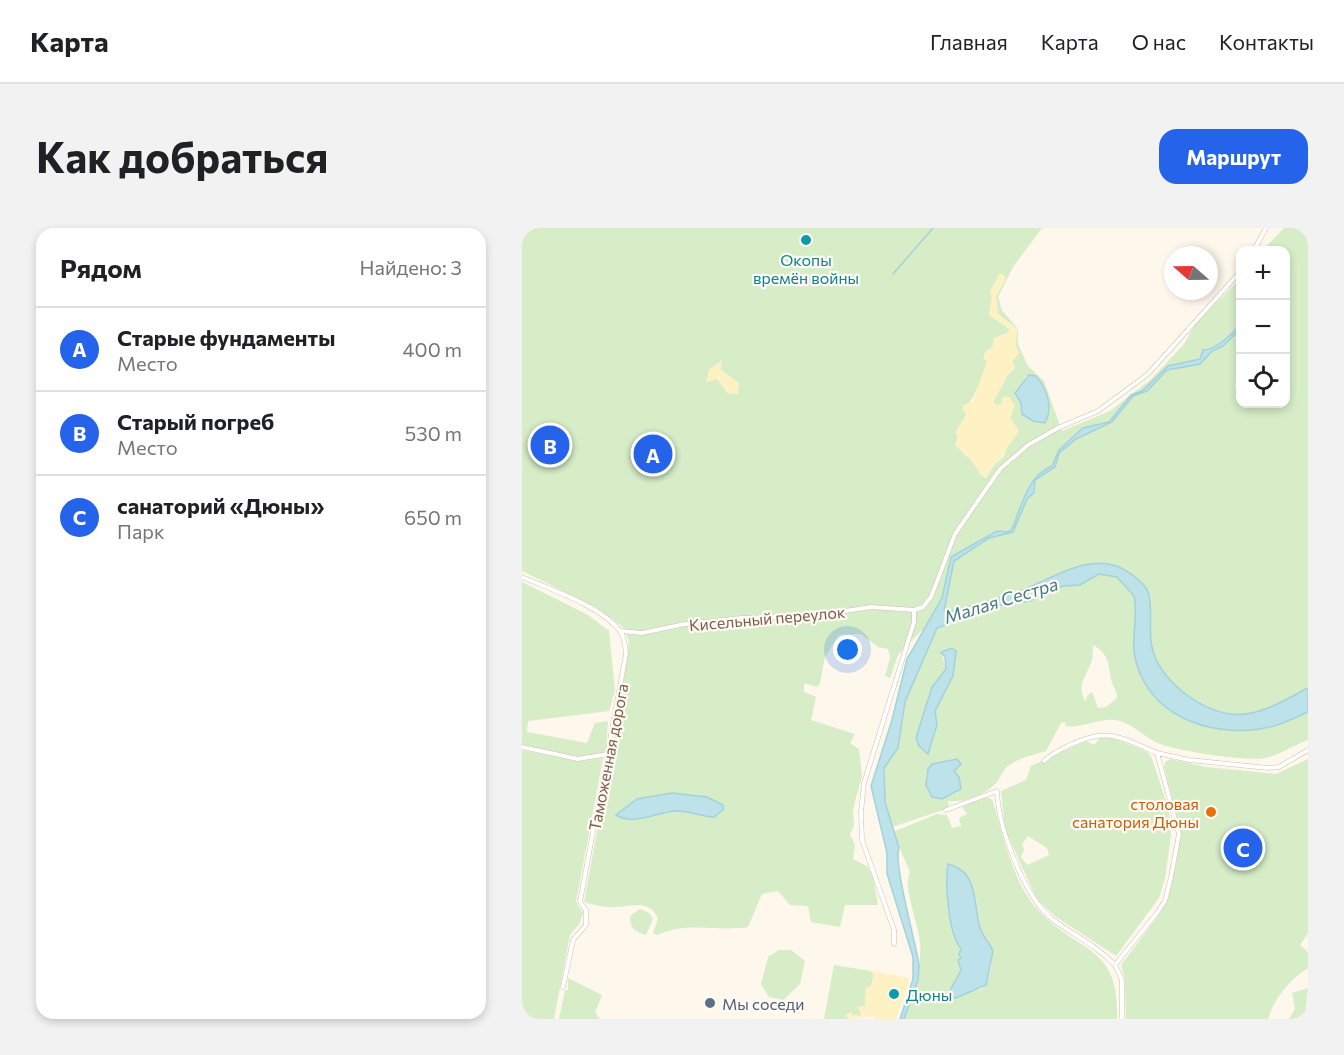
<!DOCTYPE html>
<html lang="ru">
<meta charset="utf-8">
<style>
:root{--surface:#fff;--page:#f2f2f2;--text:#202124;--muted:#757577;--line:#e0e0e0;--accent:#2563eb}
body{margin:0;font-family:Commissioner,sans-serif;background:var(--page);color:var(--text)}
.controls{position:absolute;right:18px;top:18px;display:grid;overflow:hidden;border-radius:12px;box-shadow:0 3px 9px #0003}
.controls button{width:54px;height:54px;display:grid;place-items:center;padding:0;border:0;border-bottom:2px solid var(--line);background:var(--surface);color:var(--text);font:30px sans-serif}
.compass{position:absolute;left:642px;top:18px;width:54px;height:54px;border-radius:50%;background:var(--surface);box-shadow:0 3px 9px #0003;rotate:290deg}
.you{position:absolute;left:326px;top:422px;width:21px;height:21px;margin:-15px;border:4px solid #fff;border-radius:50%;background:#1a73e8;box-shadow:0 0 0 9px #1a73e833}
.badge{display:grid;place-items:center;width:39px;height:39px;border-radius:50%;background:var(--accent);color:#fff;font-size:20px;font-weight:700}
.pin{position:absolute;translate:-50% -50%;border:3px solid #fff;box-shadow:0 2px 6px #0006}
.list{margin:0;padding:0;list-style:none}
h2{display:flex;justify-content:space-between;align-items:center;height:78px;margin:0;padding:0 24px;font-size:26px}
h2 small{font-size:20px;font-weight:400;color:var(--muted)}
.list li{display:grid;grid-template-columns:39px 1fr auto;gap:18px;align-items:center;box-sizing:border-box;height:84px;padding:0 24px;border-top:2px solid var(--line)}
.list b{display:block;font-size:22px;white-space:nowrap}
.list p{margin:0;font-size:20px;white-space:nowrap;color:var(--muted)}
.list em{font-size:20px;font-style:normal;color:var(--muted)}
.icon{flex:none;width:33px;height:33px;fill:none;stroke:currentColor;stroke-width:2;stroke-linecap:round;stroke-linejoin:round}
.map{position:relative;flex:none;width:786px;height:791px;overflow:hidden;border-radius:18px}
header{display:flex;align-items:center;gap:36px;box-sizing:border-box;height:84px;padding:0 30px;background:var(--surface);border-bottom:2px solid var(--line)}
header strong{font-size:28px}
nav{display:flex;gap:33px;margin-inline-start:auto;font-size:21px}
.intro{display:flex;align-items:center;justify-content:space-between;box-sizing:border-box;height:144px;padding:0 36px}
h1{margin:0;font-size:42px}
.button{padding:15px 27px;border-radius:18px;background:var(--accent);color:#fff;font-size:21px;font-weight:700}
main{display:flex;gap:36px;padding:0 36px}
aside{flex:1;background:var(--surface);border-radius:18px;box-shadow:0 3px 9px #0003}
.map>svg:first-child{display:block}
.green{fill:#d6edc7;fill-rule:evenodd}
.sand{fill:#fef2c5}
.water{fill:#bde2e9;stroke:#a3d2dc;stroke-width:1.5}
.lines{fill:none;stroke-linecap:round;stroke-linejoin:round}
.stream{stroke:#a3d2dc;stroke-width:1.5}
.minor-casing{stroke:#d2bfaf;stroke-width:5}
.minor{stroke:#fff;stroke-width:4}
.culture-dot{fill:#0f9aa8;stroke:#fffaf3;stroke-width:2}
.food-dot{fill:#e8710a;stroke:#fffaf3;stroke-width:2}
.service-dot{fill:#5c6f8a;stroke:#fffaf3;stroke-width:2}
.labels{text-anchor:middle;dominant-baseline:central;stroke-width:4.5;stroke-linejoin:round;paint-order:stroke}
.culture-label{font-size:16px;fill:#0d838f;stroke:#fffaf3}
.street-label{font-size:16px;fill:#7b5d4b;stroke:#fffaf3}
.food-label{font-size:16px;fill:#c56008;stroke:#fffaf3;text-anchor:end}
.service-label{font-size:16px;fill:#4e5e75;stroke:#fffaf3;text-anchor:start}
.water-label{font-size:18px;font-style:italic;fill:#407b88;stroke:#fffaf3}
</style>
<header>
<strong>Карта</strong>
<nav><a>Главная</a><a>Карта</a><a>О нас</a><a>Контакты</a></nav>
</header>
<div class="intro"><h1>Как добраться</h1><a class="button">Маршрут</a></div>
<main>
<aside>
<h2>Рядом<small>Найдено: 3</small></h2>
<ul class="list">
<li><span class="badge">A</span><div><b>Старые фундаменты</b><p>Место</p></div><em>400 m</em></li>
<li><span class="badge">B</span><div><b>Старый погреб</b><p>Место</p></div><em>530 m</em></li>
<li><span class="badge">C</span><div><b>санаторий «Дюны»</b><p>Парк</p></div><em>650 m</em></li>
</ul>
</aside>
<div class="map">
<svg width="786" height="791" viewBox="0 0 786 791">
<rect width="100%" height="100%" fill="#fef7eb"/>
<g class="green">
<path d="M 0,0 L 520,0 L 491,39 L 476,69 L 480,82 L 496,101 L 496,116 L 506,138 L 522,153 L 540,203 L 588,183 L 628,152 L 662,116 L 674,95 L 718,51 L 718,139 L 715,142 L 713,160 L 717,170 L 718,169 L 718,176 L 764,176 L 764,22 L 741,22 L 762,0 L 786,0 L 786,512 C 772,517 758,527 743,530 C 726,534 656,523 638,516 C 624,511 612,497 598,493 C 580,488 562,501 544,498 L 543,494 L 539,495 L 524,523 C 511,527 497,530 486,538 C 480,543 478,552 472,557 C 461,568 439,575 426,573 L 427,580 L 370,599 L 363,580 L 363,536 L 376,517 L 385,465 L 411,407 L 400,402 L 376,427 L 368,450 L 363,448 L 368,430 L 366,421 L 356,419 L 339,406 L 317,407 L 303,429 L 298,455 L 295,459 L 282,455 L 282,464 L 294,469 L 289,492 L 333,506 L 328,515 L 337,521 L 340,548 L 331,581 L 332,598 L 328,606 L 333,617 L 331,631 L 345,638 L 351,647 L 356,677 L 323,677 L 318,699 L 289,694 L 286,678 L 268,677 L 256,663 L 240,666 L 226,699 C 194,704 166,693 135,707 L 131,705 L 136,690 C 126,671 112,678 95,679 C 84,680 72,677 62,674 L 97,485 L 107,414 L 101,399 L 74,379 L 0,343 ZM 478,46 L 483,52 L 474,68 L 476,86 L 495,101 L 490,134 L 493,140 L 485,148 L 471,174 L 474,178 L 480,176 L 490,184 L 488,190 L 496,202 L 495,206 L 486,215 L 482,229 L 473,236 L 464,249 L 459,247 L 451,234 L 433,217 L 445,187 L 442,183 C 453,170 471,127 472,110 L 484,106 L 488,101 L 467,87 L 471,70 L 469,62 ZM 504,148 L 523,160 L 528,183 L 523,195 L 511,193 L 500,186 L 500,179 L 493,163 L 499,159 ZM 571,417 C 587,427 586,433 589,451 C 590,458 595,461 595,470 L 584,479 L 576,480 L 570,464 L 565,468 L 564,474 C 553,458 565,447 570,432 C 571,428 571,421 571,417 ZM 430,420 L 432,420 L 426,459 L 413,483 L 411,513 L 407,521 L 394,510 L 410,459 L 424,441 L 419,423 ZM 433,531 L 438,538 L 432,543 L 437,549 L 437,564 L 420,571 L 410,569 L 404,557 L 404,546 L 417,536 Z"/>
<polygon points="0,354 66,387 87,403 93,463 87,483 6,493 5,504 65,515 73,495 86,493 84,524 57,529 0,517"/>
<path d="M 588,509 L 624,523 L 629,528 L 647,582 L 649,607 L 643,651 L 637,670 L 594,728 L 534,689 L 515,672 L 483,601 L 479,563 L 504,552 L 509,538 L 564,513 L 572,517 L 578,510 ZM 506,608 L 525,620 L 527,627 L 505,637 L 499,629 L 502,622 L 500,616 Z"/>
<polygon points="0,522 55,533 81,530 54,674 61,685 58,695 48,707 32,791 0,791"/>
<path d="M 648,531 L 684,539 L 754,546 L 786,531 L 786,705 L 778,717 L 786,724 L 786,740 C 769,750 751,772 746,791 L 604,791 L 603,752 L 599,737 L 639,684 L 646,669 L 654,636 L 659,604 L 642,539 L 643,534 Z"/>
<path d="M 463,569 L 470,571 C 480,604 491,655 515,681 C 555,726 598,715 595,791 L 382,791 C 391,766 400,741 398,715 C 397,695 380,660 388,644 L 371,604 L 415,586 L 425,587 L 430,600 L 439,598 L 437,590 L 445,586 L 440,579 ZM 426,637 C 435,642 443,646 448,654 C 456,668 455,681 457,696 C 458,704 465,709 468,716 C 472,727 469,753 460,761 L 425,765 C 429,759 435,752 438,745 C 448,724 421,668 426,637 Z"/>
<path d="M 118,681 L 127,685 L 131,691 L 124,707 C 113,704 106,699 109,687 Z"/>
<polygon points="257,722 269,722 283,733 278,756 261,772 247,769 239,756 246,729"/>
<polygon points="312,737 349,743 352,748 348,759 344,760 343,778 339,788 330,787 329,784 324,788 328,791 302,791"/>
<polygon points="46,750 80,767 73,784 78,791 37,791 43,762 46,762"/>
<polygon points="786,760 783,791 767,791 773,781 770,765"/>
</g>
<g class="sand">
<path d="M 478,45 L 484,49 L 474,68 L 476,86 L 495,101 L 494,118 L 497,125 L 490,134 L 493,139 L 485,148 L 471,174 L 477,178 L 480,176 L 479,170 L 486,168 L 493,177 L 488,190 L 496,202 C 494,213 483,217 482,229 L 473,236 L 464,250 L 459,247 L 451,234 L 433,217 L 437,210 L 433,205 L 444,187 L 440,178 L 451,173 L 465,133 L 461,131 L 463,124 L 472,117 L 472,110 L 484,106 L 488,101 L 467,87 L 470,67 L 467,67 Z"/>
<polygon points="200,132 199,142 217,155 216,166 206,166 195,151 184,154 187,142"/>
<polygon points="349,743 388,750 374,791 353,791 351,788 328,791 323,788 329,784 330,787 339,788 336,779 343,778 344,760 348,759 352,748"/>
</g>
<g class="water">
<path d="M 718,96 L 716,103 L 701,118 L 690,123 L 678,136 L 645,142 L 625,163 L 611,168 L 590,194 L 554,211 L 537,225 L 533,239 L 513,252 L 512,265 L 505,271 L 491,304 L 467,310 L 432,333 L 422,383 C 445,381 469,372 492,365 C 522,356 558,328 591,337 C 602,340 622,353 626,364 C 632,383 625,404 631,423 C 640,456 688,491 723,486 C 744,484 767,470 786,460 L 786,484 C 775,489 763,495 752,498 C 698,512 632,493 615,437 C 607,414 617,390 612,368 L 595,349 L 577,346 L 558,357 L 541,358 L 508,373 L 472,378 L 415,400 L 383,474 L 376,520 L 362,540 L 363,574 L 377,620 C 371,635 394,715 397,737 L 396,752 L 382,791 L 378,791 L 391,751 L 391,729 L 365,646 L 365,625 L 349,558 L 370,492 L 385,431 L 420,370 L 429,329 L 475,303 L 486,304 L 490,301 C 500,278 505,248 530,238 L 537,222 L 561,200 L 587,194 L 609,167 L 620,163 L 646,138 L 678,131 L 681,122 C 692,123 712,105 718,96 Z"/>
<path d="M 507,147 L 514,148 C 526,162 531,181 523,195 L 511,193 L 500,186 L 499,175 L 493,165 Z"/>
<polygon points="430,420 434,423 431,448 413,483 415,497 406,526 397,518 394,510 410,459 424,441 423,429 419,424"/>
<polygon points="435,531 439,536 432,543 437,549 439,561 420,571 410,569 404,557 406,541 410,536"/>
<path d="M 150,565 L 185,569 L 201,577 L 201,582 L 192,589 C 179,589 167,582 154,583 C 136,584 111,598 94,587 L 115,571 Z"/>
<path d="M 426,636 C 456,643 452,675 457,697 C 459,706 467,714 471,723 L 464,757 L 434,770 L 425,768 L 439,742 L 436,732 L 439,730 L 437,726 L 439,721 C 426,705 423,656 426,636 Z"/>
</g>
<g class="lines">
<polyline class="stream" points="371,46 411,0"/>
<g class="minor-casing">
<g id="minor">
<polyline points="732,22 744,0"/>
<path d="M 0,349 C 28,361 79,378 98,403 C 103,410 103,418 104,426 L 58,674 L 64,682 L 64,697 L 51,712 L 41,759"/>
<polyline points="99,403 120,405 163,396 220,390 291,388 349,379 392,382 401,379 409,369 433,306 478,241 506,217 536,200 576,183 626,146 718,44"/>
<polyline points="0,519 56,531 86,526"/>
<path d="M 522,533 C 530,525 540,521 550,516 C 587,499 600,510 635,525"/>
<path d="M 424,582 L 475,563 C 476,598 502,669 530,691 C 551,707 574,717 593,737"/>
<polyline points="372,716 372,702 340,612 339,584 342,555 392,394 392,382"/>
<polyline points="600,791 600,752 593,737 635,685 643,673 649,649 657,606 635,525 667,532 746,540 757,539 786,522"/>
</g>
</g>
<use href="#minor" class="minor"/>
</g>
<g class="culture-dot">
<circle cx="284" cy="12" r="6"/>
<circle cx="372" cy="766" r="6"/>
</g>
<circle class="food-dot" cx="689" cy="584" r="6"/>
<circle class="service-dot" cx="188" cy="775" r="6"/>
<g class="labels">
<g class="culture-label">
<text x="284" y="31">Окопы<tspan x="284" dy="18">времён войны</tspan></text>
<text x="384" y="766" text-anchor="start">Дюны</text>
</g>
<g class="street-label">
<text transform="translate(245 390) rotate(-5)">Кисельный переулок</text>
<text transform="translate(86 529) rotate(-79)">Таможенная дорога</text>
</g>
<g class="food-label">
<text x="677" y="575">столовая<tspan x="677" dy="18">санатория Дюны</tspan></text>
</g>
<g class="service-label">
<text x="200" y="775">Мы соседи</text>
</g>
<g class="water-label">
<text transform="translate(479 372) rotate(-17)">Малая Сестра</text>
</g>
</g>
</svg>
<div class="controls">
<button>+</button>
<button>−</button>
<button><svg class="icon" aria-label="locate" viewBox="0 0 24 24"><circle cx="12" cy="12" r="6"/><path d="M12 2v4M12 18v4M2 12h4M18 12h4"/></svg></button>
</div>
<svg class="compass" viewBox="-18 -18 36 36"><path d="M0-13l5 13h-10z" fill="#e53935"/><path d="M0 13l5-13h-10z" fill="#757577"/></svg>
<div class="you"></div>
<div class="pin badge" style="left:131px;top:226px">A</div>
<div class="pin badge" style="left:28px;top:217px">B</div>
<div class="pin badge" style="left:721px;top:620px">C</div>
</div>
</main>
